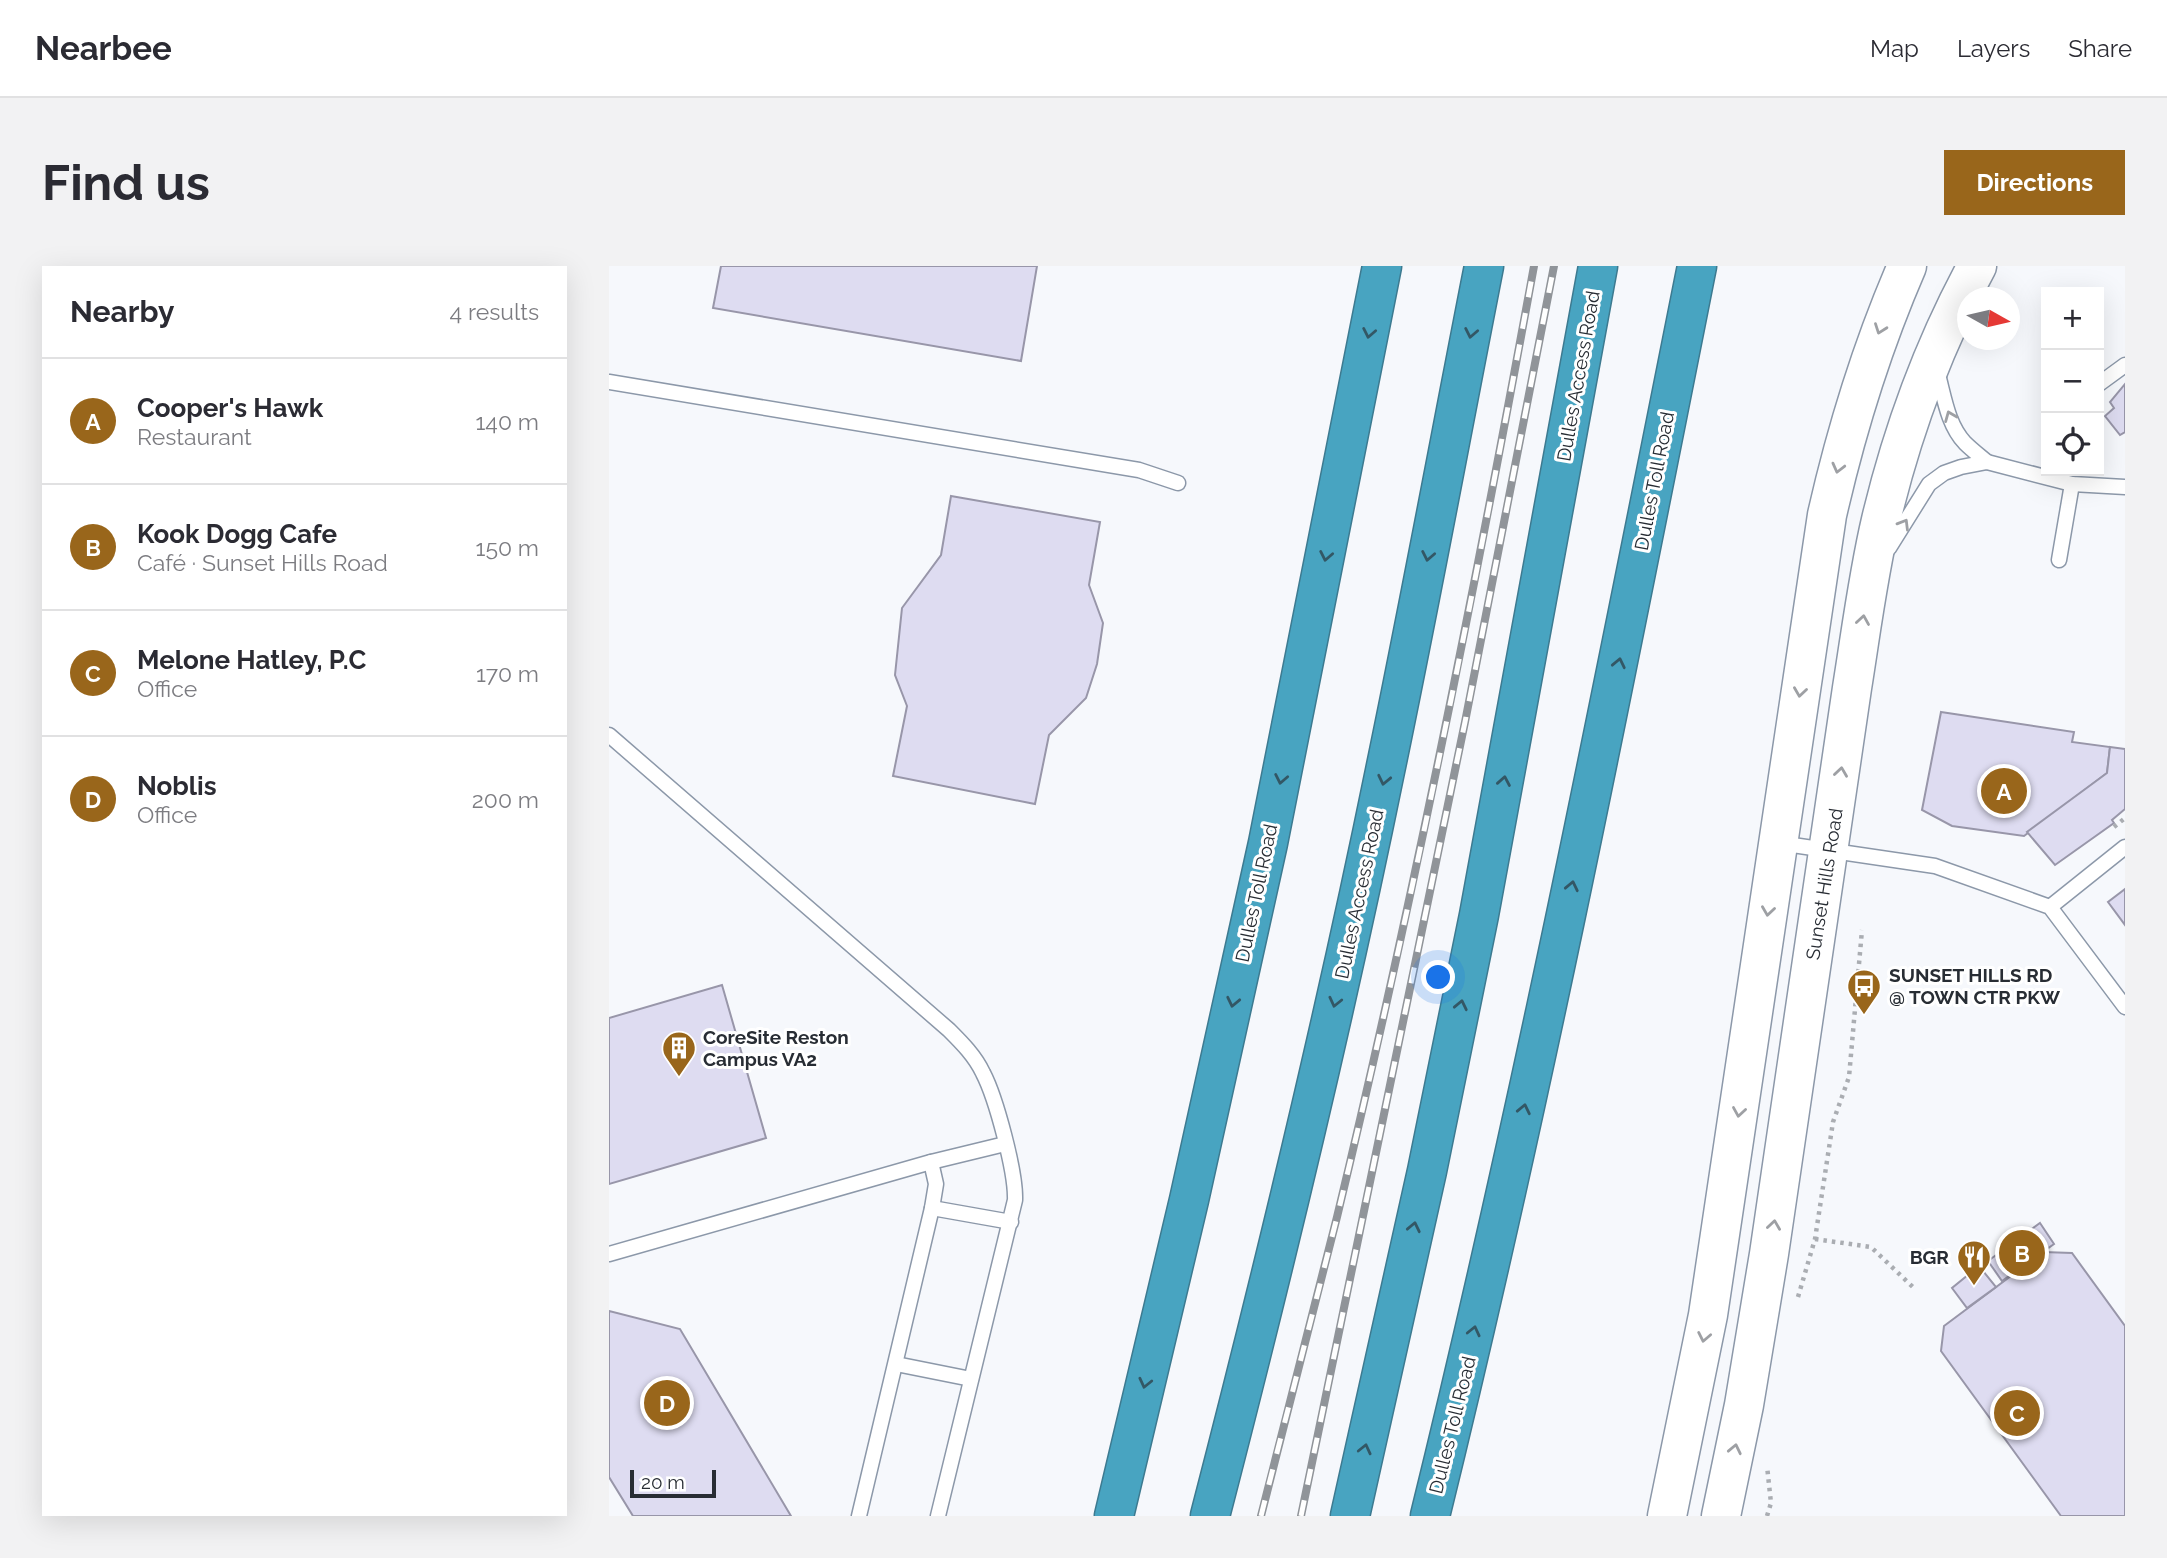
<!DOCTYPE html>
<meta charset="utf-8">
<style>
:root{--surface:#fff;--page:#f2f2f3;--text:#2b2b33;--muted:#7c7c81;--line:#e1e1e2;--accent:#99661b}
body{margin:0;font-family:Raleway,sans-serif;background:var(--page);color:var(--text)}
.controls{position:absolute;right:21px;top:21px;display:grid;overflow:hidden;border-radius:0px;box-shadow:0 7px 28px #0002}
.controls button{width:63px;height:63px;display:grid;place-items:center;padding:0;border:0;border-bottom:2px solid var(--line);background:var(--surface);color:var(--text);font:35px sans-serif}
.compass{position:absolute;left:1348px;top:21px;width:63px;height:63px;border-radius:50%;background:var(--surface);box-shadow:0 7px 28px #0002;rotate:98deg}
.scale{position:absolute;left:21px;bottom:18px;width:86px;box-sizing:border-box;padding-left:7px;border:4px solid #282d34;border-top:0;font-size:19px;line-height:24px;white-space:nowrap;color:#282d34;-webkit-text-stroke:5px #fff;paint-order:stroke}
.you{position:absolute;left:830px;top:712px;width:24px;height:24px;margin:-18px;border:5px solid #fff;border-radius:50%;background:#1a73e8;box-shadow:0 0 0 10px #1a73e833}
.badge{display:grid;place-items:center;width:46px;height:46px;border-radius:50%;background:var(--accent);color:#fff;font-size:23px;font-weight:700}
.pin{position:absolute;translate:-50% -50%;border:4px solid #fff;box-shadow:0 2px 7px #0006}
.list{margin:0;padding:0;list-style:none}
h2{display:flex;justify-content:space-between;align-items:center;height:91px;margin:0;padding:0 28px;font-size:30px}
h2 small{font-size:23px;font-weight:400;color:var(--muted)}
.list li{display:grid;grid-template-columns:46px 1fr auto;gap:21px;align-items:center;box-sizing:border-box;height:126px;padding:0 28px;border-top:2px solid var(--line)}
.list b{display:block;font-size:26px;white-space:nowrap}
.list p{margin:0;font-size:23px;white-space:nowrap;color:var(--muted)}
.list em{font-size:23px;font-style:normal;color:var(--muted)}
.icon{flex:none;width:38px;height:38px;fill:none;stroke:currentColor;stroke-width:2;stroke-linecap:round;stroke-linejoin:round}
.map{position:relative;flex:none;width:1516px;height:1250px;overflow:hidden;border-radius:0px}
header{display:flex;align-items:center;gap:42px;box-sizing:border-box;height:98px;padding:0 35px;background:var(--surface);border-bottom:2px solid var(--line)}
header strong{font-size:33px}
nav{display:flex;gap:38px;margin-inline-start:auto;font-size:24px}
.intro{display:flex;align-items:center;justify-content:space-between;box-sizing:border-box;height:168px;padding:0 42px}
h1{margin:0;font-size:49px}
.button{padding:18px 32px;border-radius:0px;background:var(--accent);color:#fff;font-size:24px;font-weight:700}
main{display:flex;gap:42px;padding:0 42px}
aside{flex:1;background:var(--surface);border-radius:0px;box-shadow:0 7px 28px #0002}
.map>svg:first-child{display:block}
.building{fill:#dedcf1;stroke:#9896a9;stroke-width:2}
.lines{fill:none;stroke-linecap:round;stroke-linejoin:round}
.lane-casing{stroke:#8c98a9;stroke-width:17}
.secondary-casing{stroke:#8c98a9;stroke-width:41}
.highway-casing{stroke:#3d7a90;stroke-width:41}
.path{stroke:#aaadb2;stroke-width:4.5;stroke-dasharray:3.5 5;stroke-linecap:butt}
.lane{stroke:#fff;stroke-width:14}
.secondary{stroke:#fff;stroke-width:38}
.highway{stroke:#48a4c1;stroke-width:38}
.rail-casing{stroke:#909499;stroke-width:8}
.rail{stroke:#fff;stroke-width:5;stroke-dasharray:16;stroke-linecap:butt}
.oneway{stroke:#9ea0a4}
.oneway2{stroke:#335765}
.labels{text-anchor:middle;dominant-baseline:central;stroke-width:6;stroke-linejoin:round;paint-order:stroke}
.street-label{font-size:19px;fill:#282d34;stroke:#fff}
.poi-label{font-size:19px;font-weight:bold;fill:#282d34;stroke:#fff;text-anchor:start}
</style>
<header>
<strong>Nearbee</strong>
<nav><a>Map</a><a>Layers</a><a>Share</a></nav>
</header>
<div class="intro"><h1>Find us</h1><a class="button">Directions</a></div>
<main>
<aside>
<h2>Nearby<small>4 results</small></h2>
<ul class="list">
<li><span class="badge">A</span><div><b>Cooper's Hawk</b><p>Restaurant</p></div><em>140 m</em></li>
<li><span class="badge">B</span><div><b>Kook Dogg Cafe</b><p>Café · Sunset Hills Road</p></div><em>150 m</em></li>
<li><span class="badge">C</span><div><b>Melone Hatley, P.C</b><p>Office</p></div><em>170 m</em></li>
<li><span class="badge">D</span><div><b>Noblis</b><p>Office</p></div><em>200 m</em></li>
</ul>
</aside>
<div class="map">
<svg width="1516" height="1250" viewBox="0 0 1516 1250">
<rect width="100%" height="100%" fill="#f6f8fc"/>
<g class="building">
<polygon points="112,0 428,0 412,95 104,42"/>
<polygon points="1516,118 1516,166 1511,169 1496,150 1505,142 1501,136"/>
<polygon points="342,230 491,256 480,319 494,357 488,398 477,432 440,469 426,538 284,510 298,440 286,409 293,342 332,289"/>
<polygon points="1332,446 1465,466 1463,476 1501,481 1498,507 1415,570 1343,560 1313,544"/>
<polygon points="1501,481 1516,483 1516,543 1503,554 1505,557 1446,599 1418,566 1498,507"/>
<polygon points="1516,623 1516,659 1499,636"/>
<polygon points="113,719 157,872 0,918 0,752"/>
<polygon points="1431,957 1445,978 1393,1015 1379,995"/>
<polygon points="1434,986 1463,987 1516,1060 1516,1250 1452,1250 1332,1085 1335,1060"/>
<polygon points="1370,1000 1387,1021 1358,1042 1343,1022"/>
<polygon points="0,1045 71,1063 182,1250 24,1250 0,1211"/>
</g>
<g class="lines">
<g class="lane-casing">
<g id="lane">
<path d="M 1328,105 C 1335,129 1338,158 1356,177 C 1363,184 1371,190 1378,196"/>
<polyline points="0,116 530,204 569,217"/>
<polyline points="1490,118 1516,99"/>
<polyline points="1280,282 1320,218 1335,207 1352,201 1378,196 1463,218 1516,221"/>
<polyline points="1450,294 1463,218"/>
<path d="M 0,469 L 340,764 C 353,777 366,790 374,807 C 387,832 407,906 406,934 L 329,1250"/>
<polyline points="1170,577 1326,600 1441,641 1516,741"/>
<polyline points="1441,641 1516,581"/>
<polyline points="323,942 402,956"/>
<polyline points="0,988 322,896 396,878"/>
<polyline points="287,1098 362,1113"/>
<polyline points="250,1250 323,942 327,918 322,896"/>
</g>
</g>
<g class="secondary-casing">
<g id="secondary">
<path d="M 1058,1250 L 1099,1049 L 1218,249 C 1238,161 1262,83 1298,0"/>
<path d="M 1112,1250 L 1135,1139 L 1160,988 L 1243,422 C 1252,366 1259,309 1272,254 C 1293,166 1325,79 1368,0"/>
</g>
</g>
<g class="highway-casing">
<g id="highway">
<polyline points="505,1250 580,934 659,577 773,0"/>
<path d="M 601,1250 C 665,1003 725,755 776,505 C 811,337 842,168 875,0"/>
<polyline points="741,1250 818,905 870,649 989,0"/>
<path d="M 821,1250 C 923,836 1005,418 1088,0"/>
</g>
</g>
<g class="path">
<polyline points="1505,561 1516,552"/>
<polyline points="1206,973 1262,981 1307,1024"/>
<polyline points="1189,1031 1206,973 1224,856 1240,811 1253,664"/>
<polyline points="1158,1250 1162,1237 1158,1200"/>
</g>
<use href="#lane" class="lane"/>
<use href="#secondary" class="secondary"/>
<use href="#highway" class="highway"/>
<g class="rail-casing">
<g id="rail">
<path d="M 652,1250 C 677,1150 703,1051 728,951 C 804,636 867,318 925,0"/>
<polyline points="692,1250 856,456 945,0"/>
</g>
</g>
<use href="#rail" class="rail"/>
</g>
<defs><path id="oneway-chevron" d="M-2-3.5L2.5 0L-2 3.5" fill="none" stroke-width="1.6" stroke-linecap="round" stroke-linejoin="round" transform="scale(1.75)"/></defs>
<g class="oneway">
<use href="#oneway-chevron" transform="translate(1271 63) rotate(110)"/>
<use href="#oneway-chevron" transform="translate(1341 150) rotate(-112)"/>
<use href="#oneway-chevron" transform="translate(1229 202) rotate(104)"/>
<use href="#oneway-chevron" transform="translate(1295 258) rotate(-59)"/>
<use href="#oneway-chevron" transform="translate(1254 354) rotate(-81)"/>
<use href="#oneway-chevron" transform="translate(1191 426) rotate(98)"/>
<use href="#oneway-chevron" transform="translate(1232 506) rotate(-82)"/>
<use href="#oneway-chevron" transform="translate(1159 645) rotate(98)"/>
<use href="#oneway-chevron" transform="translate(1130 846) rotate(99)"/>
<use href="#oneway-chevron" transform="translate(1165 959) rotate(-82)"/>
<use href="#oneway-chevron" transform="translate(1095 1071) rotate(101)"/>
<use href="#oneway-chevron" transform="translate(1126 1183) rotate(-78)"/>
</g>
<g class="oneway2">
<use href="#oneway-chevron" transform="translate(760 67) rotate(101)"/>
<use href="#oneway-chevron" transform="translate(862 67) rotate(101)"/>
<use href="#oneway-chevron" transform="translate(717 290) rotate(101)"/>
<use href="#oneway-chevron" transform="translate(819 290) rotate(101)"/>
<use href="#oneway-chevron" transform="translate(1010 397) rotate(-78)"/>
<use href="#oneway-chevron" transform="translate(672 513) rotate(101)"/>
<use href="#oneway-chevron" transform="translate(775 514) rotate(102)"/>
<use href="#oneway-chevron" transform="translate(895 515) rotate(-80)"/>
<use href="#oneway-chevron" transform="translate(963 620) rotate(-78)"/>
<use href="#oneway-chevron" transform="translate(624 736) rotate(102)"/>
<use href="#oneway-chevron" transform="translate(726 736) rotate(103)"/>
<use href="#oneway-chevron" transform="translate(852 739) rotate(-78)"/>
<use href="#oneway-chevron" transform="translate(915 843) rotate(-78)"/>
<use href="#oneway-chevron" transform="translate(805 961) rotate(-78)"/>
<use href="#oneway-chevron" transform="translate(865 1065) rotate(-77)"/>
<use href="#oneway-chevron" transform="translate(536 1117) rotate(103)"/>
<use href="#oneway-chevron" transform="translate(756 1183) rotate(-77)"/>
</g>
<defs>
<g id="bus-pin" transform="scale(1.75)"><path d="M0 17L-7.5 6A9.5 9.5 0 1 1 7.5 6Z" fill="#99661b" stroke="#fff"/><path d="M-5-6H5V4H4V6H2V4H-2V6H-4V4H-5ZM-3.5-4V0h7V-4ZM-3.5 1.2v1.5H-2V1.2ZM2 1.2v1.5H3.5V1.2Z" fill="#fff"/></g>
<g id="building-pin" transform="scale(1.75)"><path d="M0 17L-7.5 6A9.5 9.5 0 1 1 7.5 6Z" fill="#99661b" stroke="#fff"/><path d="M-4-6H4V6H1V3H-1V6H-4ZM-2.5-4.3h1.7v1.8h-1.7ZM.8-4.3h1.7v1.8H.8ZM-2.5-1h1.7V.8h-1.7ZM.8-1h1.7V.8H.8Z" fill="#fff"/></g>
<g id="restaurant-pin" transform="scale(1.75)"><path d="M0 17L-7.5 6A9.5 9.5 0 1 1 7.5 6Z" fill="#99661b" stroke="#fff"/><path d="M-5-6h1v4h1v-4h1v4h1v-4h1v5L-1.5 .5V6h-2V.5L-5-1ZM5-6V6H3V1.5H1.5Q1.5-4 5-6Z" fill="#fff"/></g>
</defs>
<g fill-rule="evenodd">
<use href="#bus-pin" x="1255" y="720"/>
<use href="#building-pin" x="70" y="782"/>
<use href="#restaurant-pin" x="1365" y="991"/>
</g>
<g class="labels">
<g class="street-label">
<text transform="translate(969 110) rotate(-80)">Dulles Access Road</text>
<text transform="translate(1045 215) rotate(-79)">Dulles Toll Road</text>
<text transform="translate(1215 618) rotate(-81)">Sunset Hills Road</text>
<text transform="translate(647 627) rotate(-78)">Dulles Toll Road</text>
<text transform="translate(750 628) rotate(-78)">Dulles Access Road</text>
<text transform="translate(843 1159) rotate(-76)">Dulles Toll Road</text>
</g>
<g class="poi-label">
<text x="1280" y="709">SUNSET HILLS RD<tspan x="1280" dy="22">@ TOWN CTR PKW</tspan></text>
<text x="94" y="771">CoreSite Reston<tspan x="94" dy="22">Campus VA2</tspan></text>
<text x="1340" y="991" text-anchor="end">BGR</text>
</g>
</g>
</svg>
<div class="controls">
<button>+</button>
<button>−</button>
<button><svg class="icon" aria-label="locate" viewBox="0 0 24 24"><circle cx="12" cy="12" r="6"/><path d="M12 2v4M12 18v4M2 12h4M18 12h4"/></svg></button>
</div>
<svg class="compass" viewBox="-18 -18 36 36"><path d="M0-13l5 13h-10z" fill="#e53935"/><path d="M0 13l5-13h-10z" fill="#7c7c81"/></svg>
<div class="scale">20 m</div>
<div class="you"></div>
<div class="pin badge" style="left:1395px;top:525px">A</div>
<div class="pin badge" style="left:1413px;top:987px">B</div>
<div class="pin badge" style="left:1408px;top:1147px">C</div>
<div class="pin badge" style="left:58px;top:1137px">D</div>
</div>
</main>
